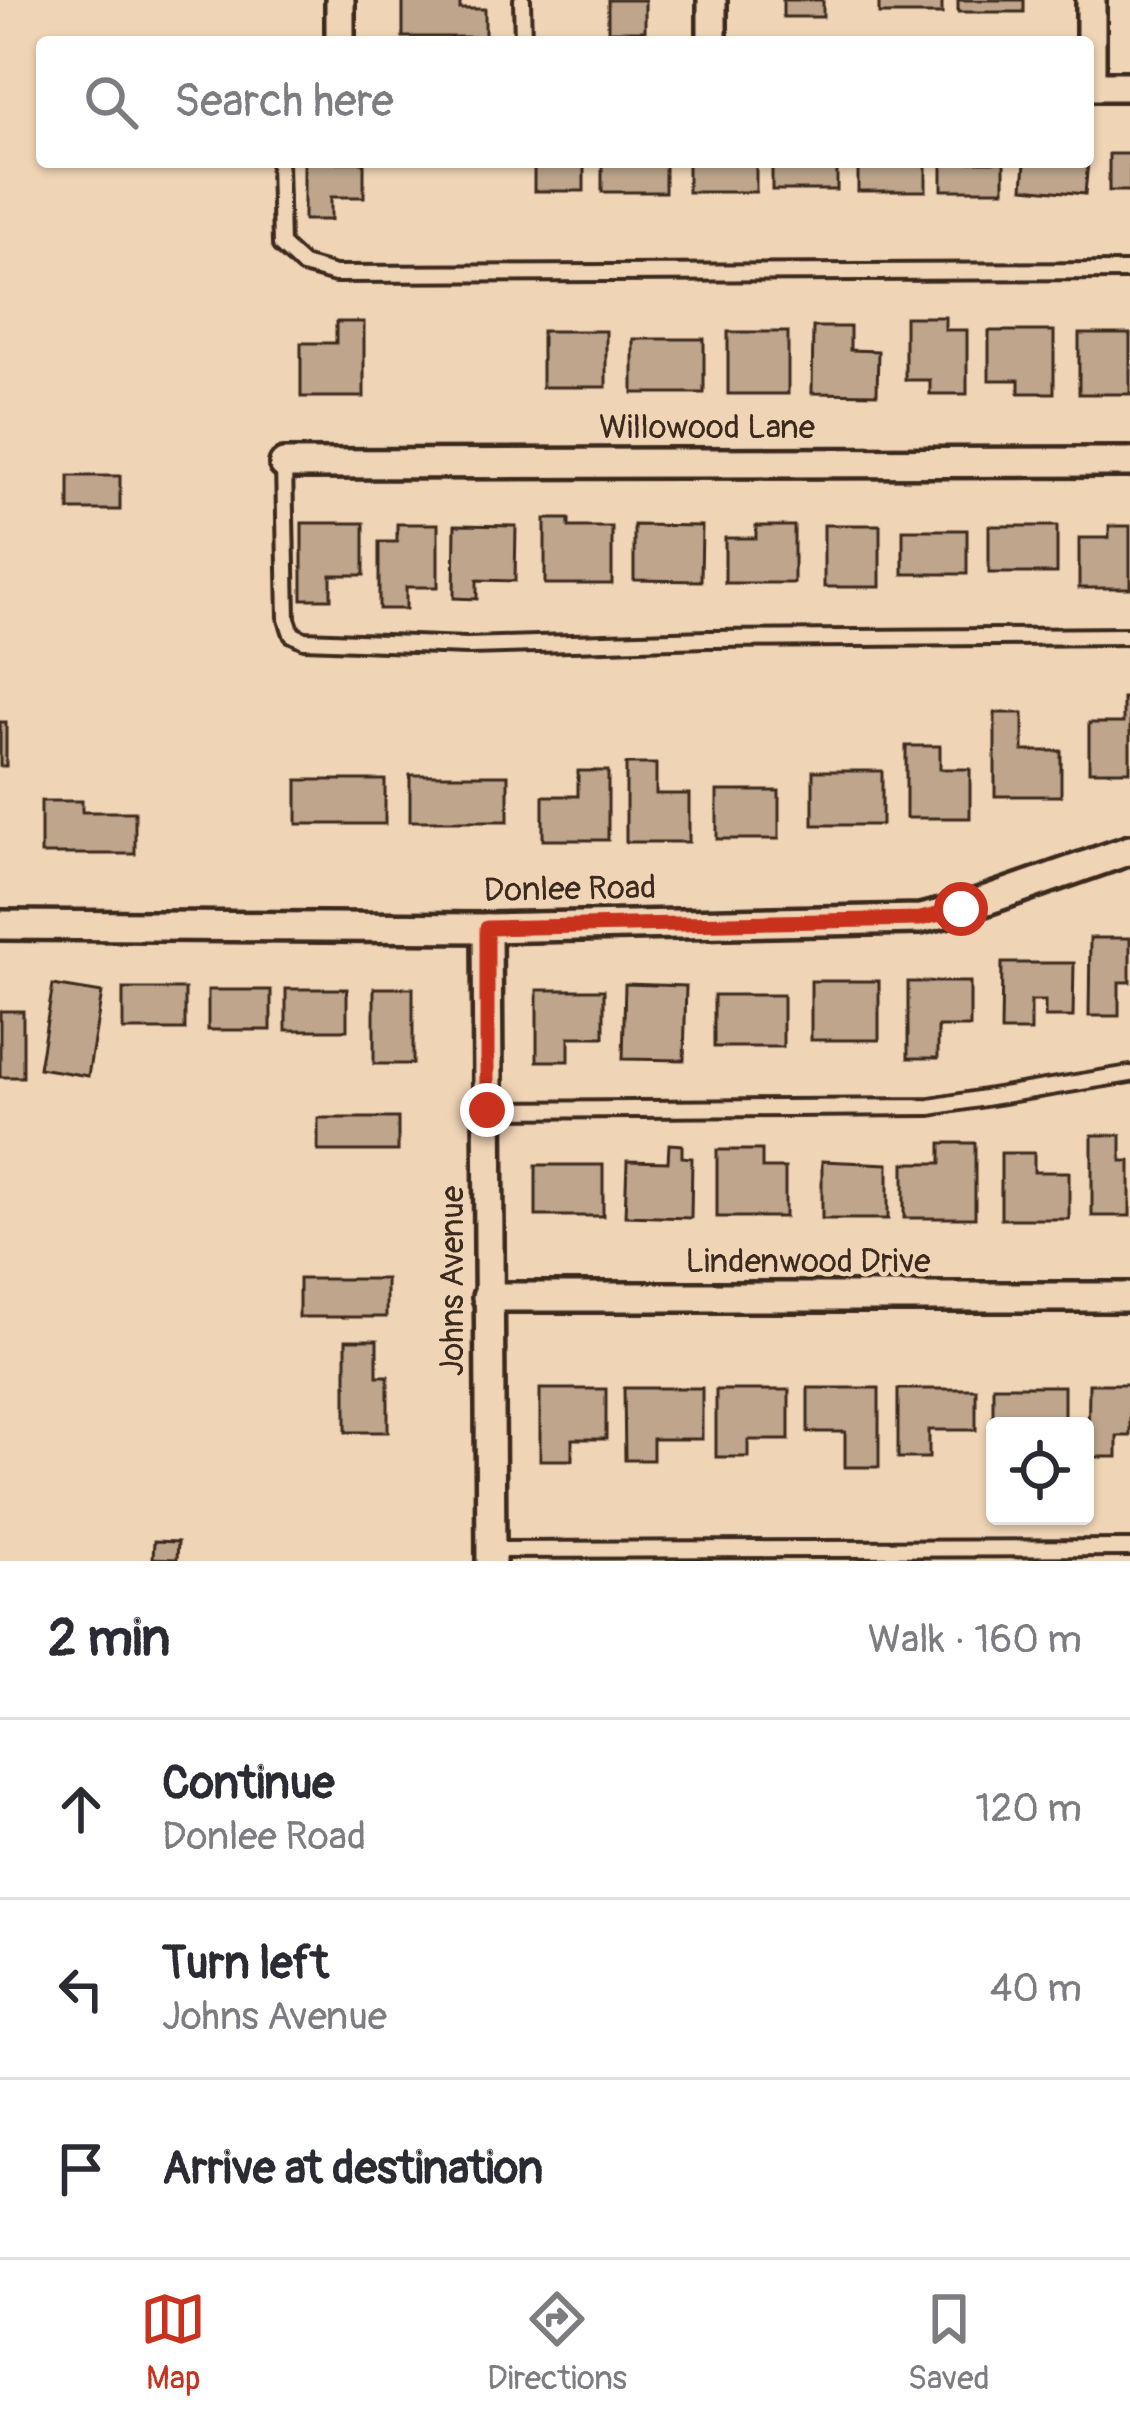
<!DOCTYPE html>
<meta charset="utf-8">
<style>
:root{--surface:#fff;--page:#f7f7f7;--text:#2b2b33;--muted:#7c7c81;--line:#e1e1e2;--accent:#c8321e}
body{margin:0;font-family:Pangolin,sans-serif;background:var(--page);color:var(--text)}
.controls{position:absolute;right:36px;bottom:36px;display:grid;overflow:hidden;border-radius:12px;box-shadow:0 3px 9px #0004}
.controls button{width:108px;height:108px;display:grid;place-items:center;padding:0;border:0;border-bottom:3px solid var(--line);background:var(--surface);color:var(--text);font:60px sans-serif}
.stop{position:absolute;width:36px;height:36px;margin:-27px;border:9px solid #c8321e;border-radius:50%;background:#fff}
.stop.end{background:#c8321e;border-color:#fff;box-shadow:0 3px 12px #0008}
.list{margin:0;padding:0;list-style:none}
h2{display:flex;justify-content:space-between;align-items:center;height:156px;margin:0;padding:0 48px;font-size:51px}
h2 small{font-size:39px;font-weight:400;color:var(--muted)}
.list li{display:grid;grid-template-columns:78px 1fr auto;gap:36px;align-items:center;box-sizing:border-box;height:180px;padding:0 48px;border-top:3px solid var(--line)}
.list b{display:block;font-size:45px;white-space:nowrap}
.list p{margin:0;font-size:39px;white-space:nowrap;color:var(--muted)}
.list em{font-size:39px;font-style:normal;color:var(--muted)}
.icon{flex:none;width:66px;height:66px;fill:none;stroke:currentColor;stroke-width:2;stroke-linecap:round;stroke-linejoin:round}
.map{position:relative;flex:none;width:1130px;height:1561px;overflow:hidden}
.search{position:absolute;background:var(--surface);box-shadow:0 3px 9px #0004;left:36px;right:36px;top:36px;height:132px;display:flex;align-items:center;gap:30px;box-sizing:border-box;padding:0 42px;border-radius:12px;color:var(--muted);font-size:45px}
.sheet{height:696px;background:var(--surface)}
nav{display:flex;justify-content:space-around;align-items:center;box-sizing:border-box;height:168px;border-top:3px solid var(--line);background:var(--surface);font-size:33px;color:var(--muted)}
nav a{display:grid;justify-items:center;gap:6px}
nav .on{color:var(--accent)}
.map>svg:first-child{display:block}
.building{fill:#bea58c;stroke:#3b2a1e;stroke-width:3}
.lines{fill:none;stroke-linecap:round;stroke-linejoin:round}
.lane-casing{stroke:#3b2a1e;stroke-width:22}
.street-casing{stroke:#3b2a1e;stroke-width:36}
.lane{stroke:#f0d4b6;stroke-width:14}
.street{stroke:#f0d4b6;stroke-width:27}
.route{stroke:#c8321e;stroke-width:15}
.labels{text-anchor:middle;dominant-baseline:central;stroke-width:9;stroke-linejoin:round;paint-order:stroke}
.street-label{font-size:33px;fill:#3b2a1e;stroke:#f0d4b6}
</style>
<div class="map">
<svg width="1130" height="1561" viewBox="0 0 1130 1561">
<rect width="100%" height="100%" fill="#f0d4b6"/>
<filter id="ink" filterUnits="userSpaceOnUse"><feTurbulence type="fractalNoise" baseFrequency=".00833" numOctaves="2"/><feDisplacementMap in="SourceGraphic" scale="24" xChannelSelector="R" yChannelSelector="G"/><feConvolveMatrix kernelMatrix="1 2 1 2 8 2 1 2 1" color-interpolation-filters="sRGB"/></filter>
<g filter="url(#ink)">
<g class="building">
<polygon points="403,0 460,0 460,9 485,9 485,37 403,37"/>
<rect x="608" y="0" width="37" height="31"/>
<rect x="783" y="0" width="40" height="17"/>
<rect x="879" y="0" width="63" height="14"/>
<rect x="958" y="0" width="66" height="12"/>
<rect x="1109" y="154" width="21" height="37"/>
<polygon points="304,162 364,162 364,197 331,197 331,220 304,220"/>
<rect x="534" y="162" width="50" height="29"/>
<rect x="602" y="162" width="63" height="30"/>
<rect x="688" y="162" width="68" height="30"/>
<rect x="772" y="162" width="65" height="28"/>
<rect x="858" y="162" width="68" height="29"/>
<rect x="942" y="162" width="62" height="28"/>
<polygon points="1025,162 1088,162 1085,194 1023,188"/>
<polygon points="905,317 945,317 945,330 967,330 967,394 930,394 930,380 905,380"/>
<polygon points="336,322 364,322 364,397 301,397 301,343 336,343"/>
<polygon points="813,327 850,327 850,350 878,351 877,394 812,393"/>
<rect x="542" y="331" width="64" height="56"/>
<polygon points="989,331 1054,331 1054,393 1019,393 1019,380 989,380"/>
<rect x="728" y="332" width="60" height="62"/>
<rect x="1079" y="334" width="51" height="60"/>
<rect x="633" y="339" width="71" height="54"/>
<rect x="69" y="476" width="51" height="34"/>
<polygon points="545,519 569,519 569,527 612,527 612,584 545,584"/>
<polygon points="302,523 364,523 364,575 331,575 331,599 302,599"/>
<polygon points="397,524 438,524 438,587 406,587 406,609 379,609 379,542 397,542"/>
<polygon points="455,525 516,526 515,581 477,580 477,599 454,598"/>
<polygon points="634,525 702,526 701,581 634,580"/>
<rect x="824" y="525" width="56" height="62"/>
<polygon points="756,526 794,526 794,583 725,583 725,538 756,538"/>
<rect x="989" y="526" width="68" height="47"/>
<polygon points="1109,526 1130,526 1130,588 1079,588 1079,538 1109,538"/>
<rect x="903" y="530" width="64" height="44"/>
<polygon points="1123,698 1130,698 1130,771 1089,771 1089,723 1123,723"/>
<polygon points="995,713 1023,713 1023,751 1061,751 1061,796 995,796"/>
<rect x="0" y="722" width="6" height="44"/>
<polygon points="906,746 940,746 940,769 970,769 970,818 906,818"/>
<polygon points="626,764 656,764 656,794 689,794 689,842 626,842"/>
<polygon points="578,771 608,771 608,840 543,840 543,796 578,796"/>
<rect x="813" y="771" width="69" height="54"/>
<rect x="410" y="775" width="98" height="46"/>
<rect x="297" y="780" width="88" height="44"/>
<rect x="717" y="791" width="62" height="48"/>
<polygon points="41,801 82,801 82,812 135,812 135,854 41,854"/>
<polygon points="1090,938 1130,938 1130,982 1119,982 1119,1016 1089,1016"/>
<polygon points="1002,963 1074,963 1073,1017 1045,1017 1045,1001 1031,1001 1031,1031 1001,1031"/>
<rect x="811" y="981" width="68" height="59"/>
<polygon points="908,982 970,982 970,1027 938,1027 938,1058 908,1058"/>
<polygon points="625,984 686,986 684,1060 623,1059"/>
<polygon points="53,985 102,993 88,1076 39,1068"/>
<rect x="374" y="988" width="39" height="76"/>
<rect x="123" y="989" width="62" height="41"/>
<rect x="286" y="989" width="61" height="41"/>
<rect x="208" y="990" width="63" height="40"/>
<polygon points="537,990 604,990 604,1037 569,1037 569,1061 537,1061"/>
<rect x="714" y="995" width="69" height="52"/>
<rect x="0" y="1011" width="23" height="66"/>
<rect x="318" y="1118" width="80" height="33"/>
<polygon points="1092,1135 1121,1135 1121,1161 1130,1161 1130,1216 1092,1216"/>
<polygon points="941,1143 975,1143 975,1218 904,1218 904,1163 941,1163"/>
<polygon points="669,1144 682,1145 682,1157 692,1158 691,1218 625,1216 627,1161 668,1162"/>
<polygon points="717,1150 762,1150 762,1168 785,1168 785,1217 717,1217"/>
<polygon points="1001,1153 1034,1153 1034,1172 1069,1172 1069,1219 1001,1219"/>
<polygon points="822,1161 888,1164 888,1219 822,1219"/>
<rect x="536" y="1165" width="67" height="51"/>
<rect x="299" y="1279" width="87" height="38"/>
<polygon points="346,1340 377,1340 377,1376 388,1376 388,1432 346,1432"/>
<polygon points="1089,1384 1130,1384 1130,1436 1117,1436 1117,1457 1088,1457"/>
<polygon points="993,1386 1064,1386 1064,1426 995,1426 993,1429"/>
<polygon points="624,1388 702,1388 702,1439 653,1439 653,1460 625,1460"/>
<polygon points="808,1388 879,1388 879,1467 845,1467 845,1432 808,1432"/>
<polygon points="540,1389 606,1389 606,1439 572,1439 572,1460 540,1460"/>
<polygon points="898,1389 976,1389 976,1430 929,1430 929,1458 898,1458"/>
<polygon points="716,1390 789,1390 789,1440 748,1440 748,1457 716,1457"/>
<polygon points="154,1541 178,1542 177,1559 153,1558"/>
</g>
<g class="lines">
<g class="lane-casing">
<g id="lane">
<polyline points="522,0 523,42"/>
<polyline points="279,162 281,245 303,265 335,274 1130,271"/>
<polyline points="284,464 287,619 292,634 304,640 467,646 708,639 1130,636"/>
<polyline points="487,1110 930,1107 1130,1074"/>
<polyline points="491,1550 1130,1548"/>
</g>
</g>
<g class="street-casing">
<g id="street">
<polyline points="712,0 712,42"/>
<polyline points="340,42 340,0"/>
<polyline points="1088,86 1130,86"/>
<polyline points="1091,86 1091,0"/>
<polyline points="284,464 1130,462"/>
<polyline points="0,925 487,928 920,919 961,909 1130,850"/>
<polyline points="487,928 491,1561"/>
<polyline points="487,1297 1130,1297"/>
</g>
</g>
<use href="#lane" class="lane"/>
<use href="#street" class="street"/>
</g>
</g>
<g class="lines" filter="url(#ink)">
<polyline class="route" points="487,1110 487,928 920,919 961,909"/>
</g>
<g class="labels">
<g class="street-label">
<text x="707" y="427">Willowood Lane</text>
<text transform="translate(570 889) rotate(-1)">Donlee Road</text>
<text x="808" y="1261">Lindenwood Drive</text>
<text transform="translate(452 1281) rotate(-90)">Johns Avenue</text>
</g>
</g>
</svg>
<div class="controls">
<button><svg class="icon" aria-label="locate" viewBox="0 0 24 24"><circle cx="12" cy="12" r="6"/><path d="M12 2v4M12 18v4M2 12h4M18 12h4"/></svg></button>
</div>
<div class="stop" style="left:961px;top:909px"></div>
<div class="stop end" style="left:487px;top:1110px"></div>
<div class="search"><svg class="icon" aria-label="search" viewBox="0 0 24 24"><circle cx="10" cy="10" r="6"/><path d="M15 15l6 6"/></svg>Search here</div>
</div>
<section class="sheet">
<h2>2 min<small>Walk · 160 m</small></h2>
<ul class="list">
<li><svg class="icon" aria-label="ahead" viewBox="0 0 24 24"><path d="M12 20V5M6 11l6-6 6 6"/></svg><div><b>Continue</b><p>Donlee Road</p></div><em>120 m</em></li>
<li><svg class="icon" aria-label="left" viewBox="0 0 24 24"><path d="M17 20v-9H6M10 6l-5 5 5 5"/></svg><div><b>Turn left</b><p>Johns Avenue</p></div><em>40 m</em></li>
<li><svg class="icon" aria-label="arrive" viewBox="0 0 24 24"><path d="M6 21V4h12l-3 4 3 4H6"/></svg><div><b>Arrive at destination</b></div></li>
</ul>
</section>
<nav>
<a class="on"><svg class="icon" aria-label="map" viewBox="0 0 24 24"><path d="M3 6l6-2 6 2 6-2v14l-6 2-6-2-6 2zM9 4v14M15 6v14"/></svg>Map</a>
<a><svg class="icon" aria-label="directions" viewBox="0 0 24 24"><path d="M12 3l9 9-9 9-9-9zM9 14v-3h6M13 9l2 2-2 2"/></svg>Directions</a>
<a><svg class="icon" aria-label="saved" viewBox="0 0 24 24"><path d="M7 4h10v16l-5-4-5 4z"/></svg>Saved</a>
</nav>
